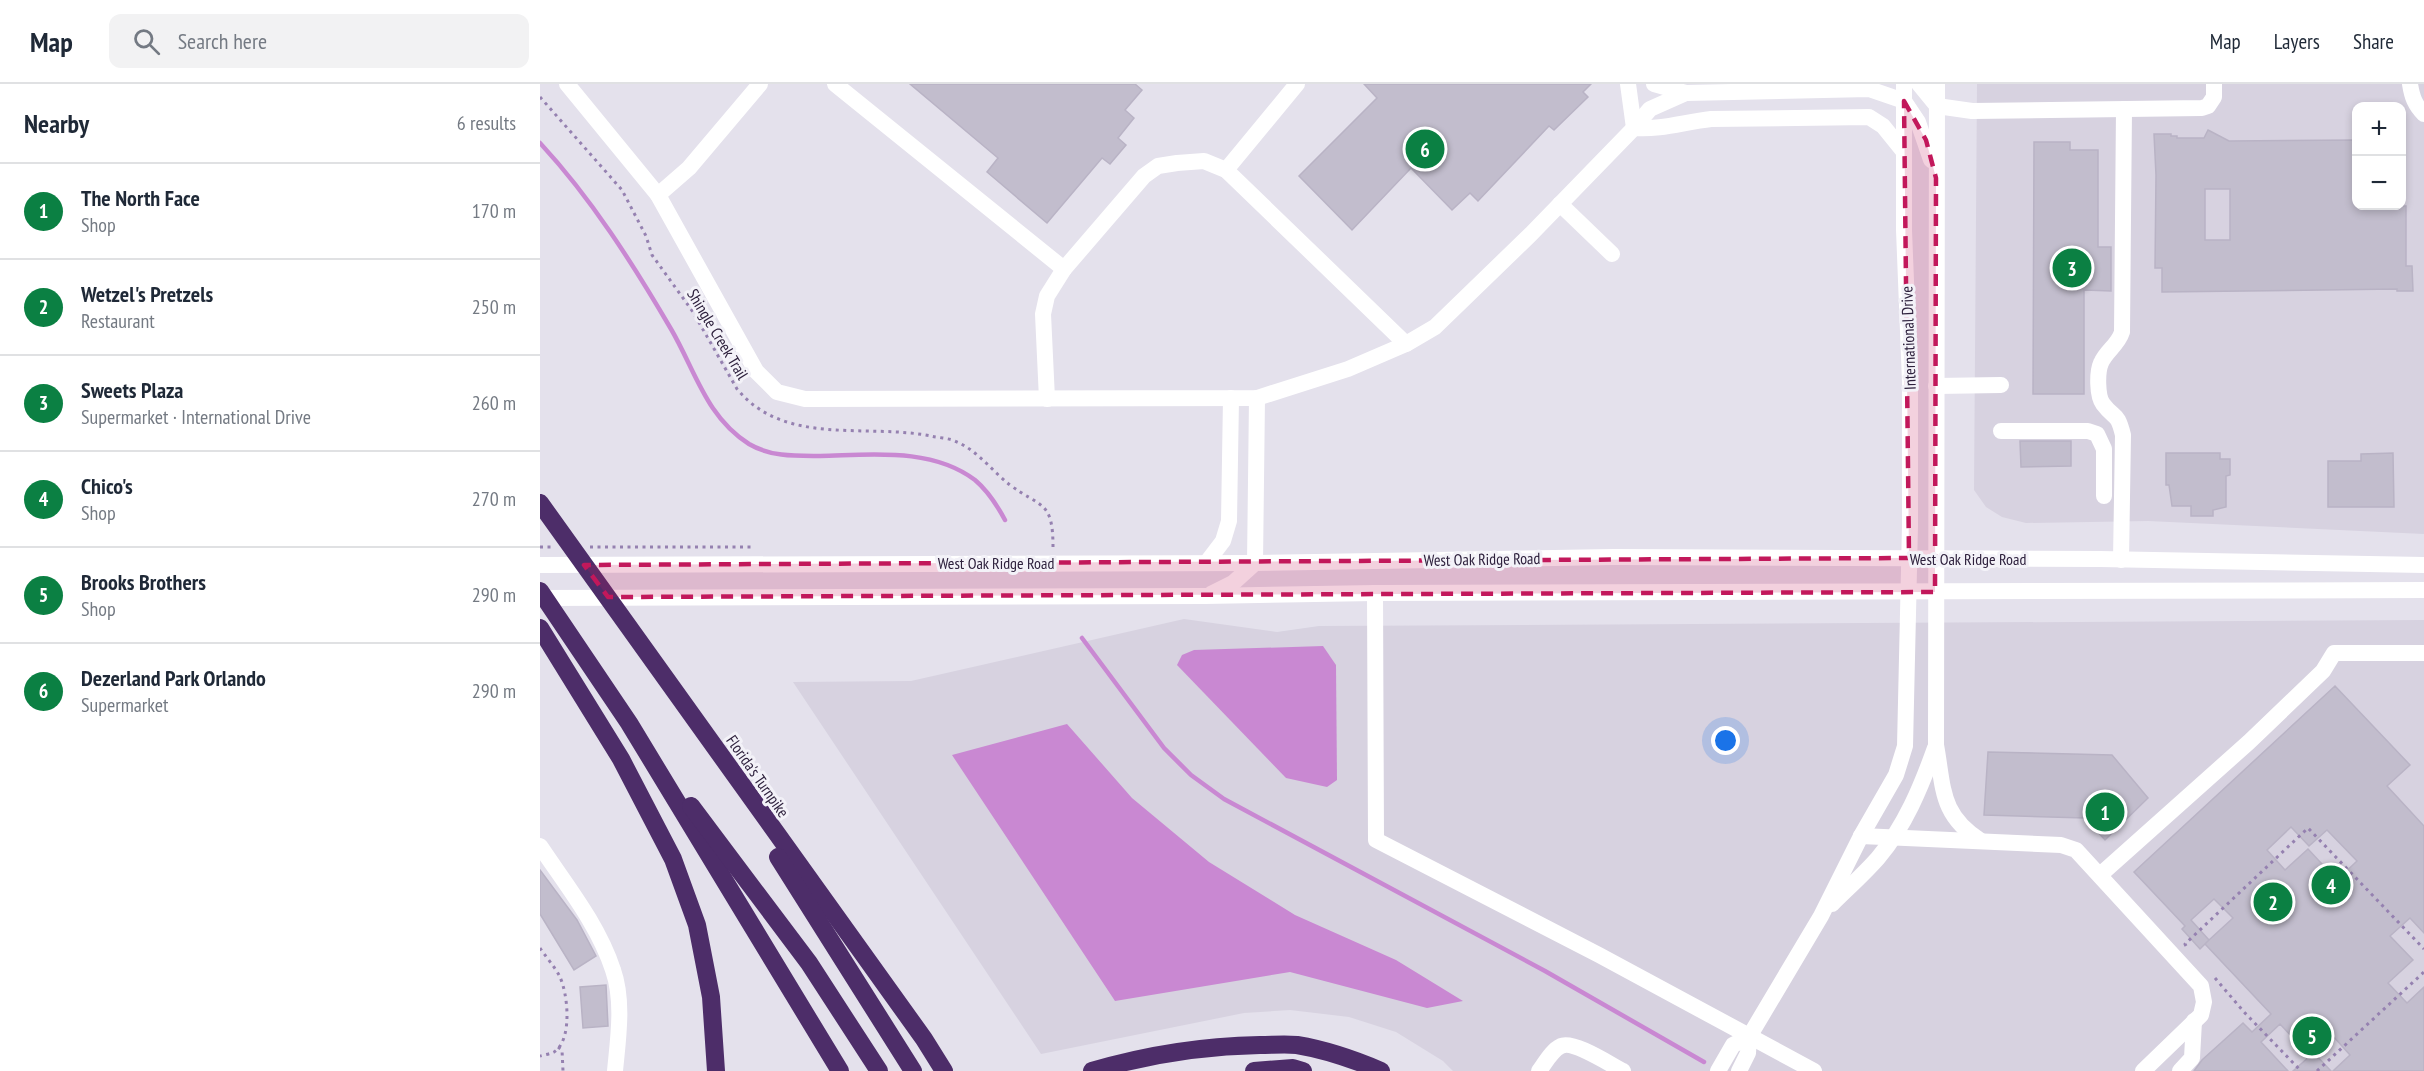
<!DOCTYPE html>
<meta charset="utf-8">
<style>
:root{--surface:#fff;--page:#f2f2f3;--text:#1f2937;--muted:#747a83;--line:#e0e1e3;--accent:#0b8043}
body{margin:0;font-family:"PT Sans Narrow",sans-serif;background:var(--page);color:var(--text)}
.controls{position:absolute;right:18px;top:18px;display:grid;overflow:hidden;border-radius:12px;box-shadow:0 3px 9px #0003}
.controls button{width:54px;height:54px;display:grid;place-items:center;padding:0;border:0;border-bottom:2px solid var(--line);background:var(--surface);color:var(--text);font:30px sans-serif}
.you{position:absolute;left:1186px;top:657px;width:21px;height:21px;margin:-15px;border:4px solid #fff;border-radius:50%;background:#1a73e8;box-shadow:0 0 0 9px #1a73e833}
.badge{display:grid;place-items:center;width:39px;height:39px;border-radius:50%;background:var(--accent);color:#fff;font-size:20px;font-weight:700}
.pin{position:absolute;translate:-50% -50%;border:3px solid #fff;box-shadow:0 2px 6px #0006}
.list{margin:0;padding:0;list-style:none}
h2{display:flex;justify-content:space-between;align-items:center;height:78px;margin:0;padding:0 24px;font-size:26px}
h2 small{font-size:20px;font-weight:400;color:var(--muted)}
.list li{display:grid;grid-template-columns:39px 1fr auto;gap:18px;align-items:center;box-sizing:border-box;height:96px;padding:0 24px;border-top:2px solid var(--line)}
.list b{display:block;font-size:22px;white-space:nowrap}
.list p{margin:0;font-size:20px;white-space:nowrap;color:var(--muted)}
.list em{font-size:20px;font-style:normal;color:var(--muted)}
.icon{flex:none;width:33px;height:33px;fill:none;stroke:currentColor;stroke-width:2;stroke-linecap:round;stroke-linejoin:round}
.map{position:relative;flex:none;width:1884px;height:987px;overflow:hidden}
header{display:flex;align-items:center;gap:36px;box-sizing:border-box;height:84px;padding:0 30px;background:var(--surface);border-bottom:2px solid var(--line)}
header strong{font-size:28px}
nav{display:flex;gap:33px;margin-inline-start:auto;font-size:21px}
.search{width:420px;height:54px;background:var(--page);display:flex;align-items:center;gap:15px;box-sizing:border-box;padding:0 21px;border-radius:12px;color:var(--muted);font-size:22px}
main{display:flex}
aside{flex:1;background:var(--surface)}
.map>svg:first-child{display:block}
.built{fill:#d7d2e0;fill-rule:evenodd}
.water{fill:#c988d2}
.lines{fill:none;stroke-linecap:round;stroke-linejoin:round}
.stream{stroke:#c988d2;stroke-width:4.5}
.building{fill:#c2bdcd;stroke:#b9b3c5;stroke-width:1.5;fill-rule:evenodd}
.path{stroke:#9581b0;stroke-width:3;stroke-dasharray:3 4.5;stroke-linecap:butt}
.minor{stroke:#fff;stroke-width:16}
.highway{stroke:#4d2d69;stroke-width:18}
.marked{fill:#c2185b;fill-opacity:0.2;stroke:#c2185b;stroke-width:4.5;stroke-dasharray:12 8;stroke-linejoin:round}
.labels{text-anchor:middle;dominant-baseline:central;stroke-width:6;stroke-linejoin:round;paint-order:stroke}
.street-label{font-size:16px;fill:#2e213d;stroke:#f3f2f8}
</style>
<header>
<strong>Map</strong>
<div class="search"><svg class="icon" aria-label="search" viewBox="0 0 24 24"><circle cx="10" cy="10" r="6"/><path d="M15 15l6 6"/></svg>Search here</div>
<nav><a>Map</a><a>Layers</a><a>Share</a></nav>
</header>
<main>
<aside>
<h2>Nearby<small>6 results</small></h2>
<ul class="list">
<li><span class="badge">1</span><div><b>The North Face</b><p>Shop</p></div><em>170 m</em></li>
<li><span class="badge">2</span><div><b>Wetzel's Pretzels</b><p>Restaurant</p></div><em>250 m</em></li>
<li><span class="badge">3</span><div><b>Sweets Plaza</b><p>Supermarket · International Drive</p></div><em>260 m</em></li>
<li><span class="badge">4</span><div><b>Chico's</b><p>Shop</p></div><em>270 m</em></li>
<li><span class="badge">5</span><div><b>Brooks Brothers</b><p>Shop</p></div><em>290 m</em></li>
<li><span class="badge">6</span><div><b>Dezerland Park Orlando</b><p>Supermarket</p></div><em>290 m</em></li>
</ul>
</aside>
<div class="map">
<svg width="1884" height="987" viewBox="0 0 1884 987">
<rect width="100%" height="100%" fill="#e4e1ec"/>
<g class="built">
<path d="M 1437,0 L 1884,0 L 1884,450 L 1608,437 L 1486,439 L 1462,433 L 1446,423 L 1434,406 ZM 1816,22 L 1862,22 L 1862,122 L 1816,122 Z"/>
<polygon points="644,535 737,548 779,542 1884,536 1884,987 913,987 903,977 856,948 809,933 750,926 704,929 501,970 253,598 371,597"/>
</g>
<g class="water">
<polygon points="783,562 796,581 797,696 787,703 746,694 637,581 642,571 654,566"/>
<polygon points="527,640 592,714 669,778 755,831 856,876 923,917 887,924 750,888 575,917 412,671"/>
</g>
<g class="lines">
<g class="stream">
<path d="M 0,59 C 51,114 93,180 131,245 C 155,286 166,333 209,360 C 231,373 256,372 280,372 C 331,371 391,363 435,396 C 448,407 457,421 465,436"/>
<polyline points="542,554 624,664 651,691 684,715 1005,887 1164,978"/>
</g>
</g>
<g class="building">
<polygon points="370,0 595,0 602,6 585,26 594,34 578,54 586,61 570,80 562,74 507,139 447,88 458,74"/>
<polygon points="824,0 1051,0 1043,8 1048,13 1014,46 1009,42 938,117 930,109 912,126 871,84 812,146 759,92 837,14"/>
<path d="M 1668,46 L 1689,57 L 1816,56 L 1816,122 L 1866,122 L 1866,182 L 1872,182 L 1873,207 L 1857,207 L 1857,205 L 1622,208 L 1622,184 L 1615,184 L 1616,91 L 1614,50 L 1631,50 L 1631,52 L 1637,52 L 1637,54 L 1664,54 ZM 1665,105 L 1690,105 L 1690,156 L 1665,156 Z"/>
<polygon points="1494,58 1530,58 1530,66 1558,66 1558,163 1571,163 1571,207 1544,206 1544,310 1493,310"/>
<polygon points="1480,357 1531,357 1531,382 1481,383"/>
<polygon points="1626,369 1680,369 1680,375 1690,375 1690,391 1686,392 1686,423 1673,426 1673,432 1651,432 1651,422 1632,422 1629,401 1626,401"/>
<polygon points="1853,369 1854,423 1788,423 1788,377 1821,377 1821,370"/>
<path d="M 1795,602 L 1870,681 L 1847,702 L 1884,742 L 1884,849 L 1870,834 L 1850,852 L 1873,876 L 1848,899 L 1867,919 L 1884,903 L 1884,987 L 1793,987 L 1810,971 L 1792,951 L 1773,968 L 1791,987 L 1753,987 L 1770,972 L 1740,940 L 1721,958 L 1748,987 L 1654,987 L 1662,976 L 1703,939 L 1712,948 L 1731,930 L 1665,860 L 1669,856 L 1660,865 L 1642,845 L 1645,842 L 1594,788 ZM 1751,743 L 1769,762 L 1787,746 L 1817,777 L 1797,796 L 1768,765 L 1745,786 L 1727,766 ZM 1674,815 L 1693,834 L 1669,856 L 1651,836 Z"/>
<polygon points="1448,668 1572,671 1608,714 1565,756 1545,734 1444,731"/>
<polygon points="0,786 37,836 56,872 34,886 0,830"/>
<polygon points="66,901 68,942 43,944 40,903"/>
</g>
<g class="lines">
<g class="path">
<path d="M 0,13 L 82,106 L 106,152 L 112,171 L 153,228 L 197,305 C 245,363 326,339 391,352 C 399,354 410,354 417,358 C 438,367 453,388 470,401 C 501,424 513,416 513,463"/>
<polyline points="0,463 13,463"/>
<polyline points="50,463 211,463"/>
<polyline points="1646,862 1645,860 1768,744 1884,865"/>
<path d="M 0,864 C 6,873 14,882 19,891 C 28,908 33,956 14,968 C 10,970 4,971 0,972"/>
<polyline points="1675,894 1704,928 1761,987"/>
<polyline points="18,963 22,966 23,987"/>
<polyline points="1777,987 1884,888"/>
</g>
<g class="minor">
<polyline points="27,0 118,111 216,287 237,308 265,315 717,314 808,285 866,260 895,243 991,150 1094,44 1110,25 1146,9"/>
<polyline points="295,0 524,185 604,92 618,82 637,79 664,77 686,86 866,260"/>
<polyline points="1088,0 1094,44"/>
<polyline points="1114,0 1146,9 1329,5 1364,17 1378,38 1391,76"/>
<polyline points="1379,0 1397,22 1432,27 1662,24 1668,22 1674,13 1674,0"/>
<path d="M 1397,0 L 1396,661 C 1404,705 1400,731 1441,757"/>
<path d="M 1870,0 C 1872,13 1875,21 1884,30"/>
<path d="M 1094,44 C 1121,46 1144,38 1171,35 L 1329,33 L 1343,42 L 1364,68"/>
<polyline points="686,86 757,0"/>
<polyline points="118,111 149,84 220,0"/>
<polyline points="1020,120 1072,170"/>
<polyline points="1396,302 1461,301"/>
<polyline points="507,315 503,230 507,212 524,185"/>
<polyline points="1461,347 1548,347 1557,350 1564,365 1564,412"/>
<path d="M 1581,476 L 1583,351 C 1577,327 1575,336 1563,320 C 1557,312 1557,288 1561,279 C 1566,267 1578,261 1582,248 L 1584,25"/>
<polyline points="667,478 683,457 689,437 691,314"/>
<polyline points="0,481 715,479 1074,473 1560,475 1884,481"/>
<polyline points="835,509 836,756 1059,871 1274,987"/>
<polyline points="671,510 693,499 715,479 717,314"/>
<polyline points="0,514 665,512 835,509 1884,506"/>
<polyline points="1321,752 1521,761 1536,766 1661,902 1664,918 1661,931 1603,987"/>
<path d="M 0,762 C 26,801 58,840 73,886 C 84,917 78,955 75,987"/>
<polyline points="1560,791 1709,658 1783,587 1794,569 1884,569"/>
<path d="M 1292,820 C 1307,805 1324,790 1338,774 C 1365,742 1381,703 1395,664"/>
<path d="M 999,987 C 1005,979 1012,966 1021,962 C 1033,956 1071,981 1083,987"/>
<polyline points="1178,987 1193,961 1209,953"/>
<polyline points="1199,987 1208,969 1209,953 1281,832 1321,752 1356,691 1365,662 1370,441 1370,298 1364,146 1364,0"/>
<polyline points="1640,987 1652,974 1654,937"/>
</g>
<g class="highway">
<polyline points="0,419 384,955 404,987"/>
<polyline points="0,507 89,639 300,987"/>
<polyline points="0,544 81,675 133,775 157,841 171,913 176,987"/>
<polyline points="151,722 269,879 339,987"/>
<polyline points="238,773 373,987"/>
<path d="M 552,987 C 606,971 664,962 720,961 C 732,961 745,960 757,961 C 787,966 813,975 841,987"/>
<polyline points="714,987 753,984 763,987"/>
</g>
</g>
<path class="marked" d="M 1364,17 L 1386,56 L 1396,94 L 1395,508 L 68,513 L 44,481 L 1369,474 Z"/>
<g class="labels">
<g class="street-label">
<text transform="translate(178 250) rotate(59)">Shingle Creek Trail</text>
<text transform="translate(1368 254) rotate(-92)">International Drive</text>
<text transform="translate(942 475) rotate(-1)">West Oak Ridge Road</text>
<text x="1428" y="475">West Oak Ridge Road</text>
<text x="456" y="479">West Oak Ridge Road</text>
<text transform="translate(218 692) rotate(55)">Florida's Turnpike</text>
</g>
</g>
</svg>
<div class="controls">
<button>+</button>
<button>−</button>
</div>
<div class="you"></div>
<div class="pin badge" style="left:1565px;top:728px">1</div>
<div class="pin badge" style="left:1733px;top:818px">2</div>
<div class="pin badge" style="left:1532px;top:184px">3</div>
<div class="pin badge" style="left:1791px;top:801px">4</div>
<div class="pin badge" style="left:1772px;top:952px">5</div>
<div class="pin badge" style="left:885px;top:65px">6</div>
</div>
</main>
